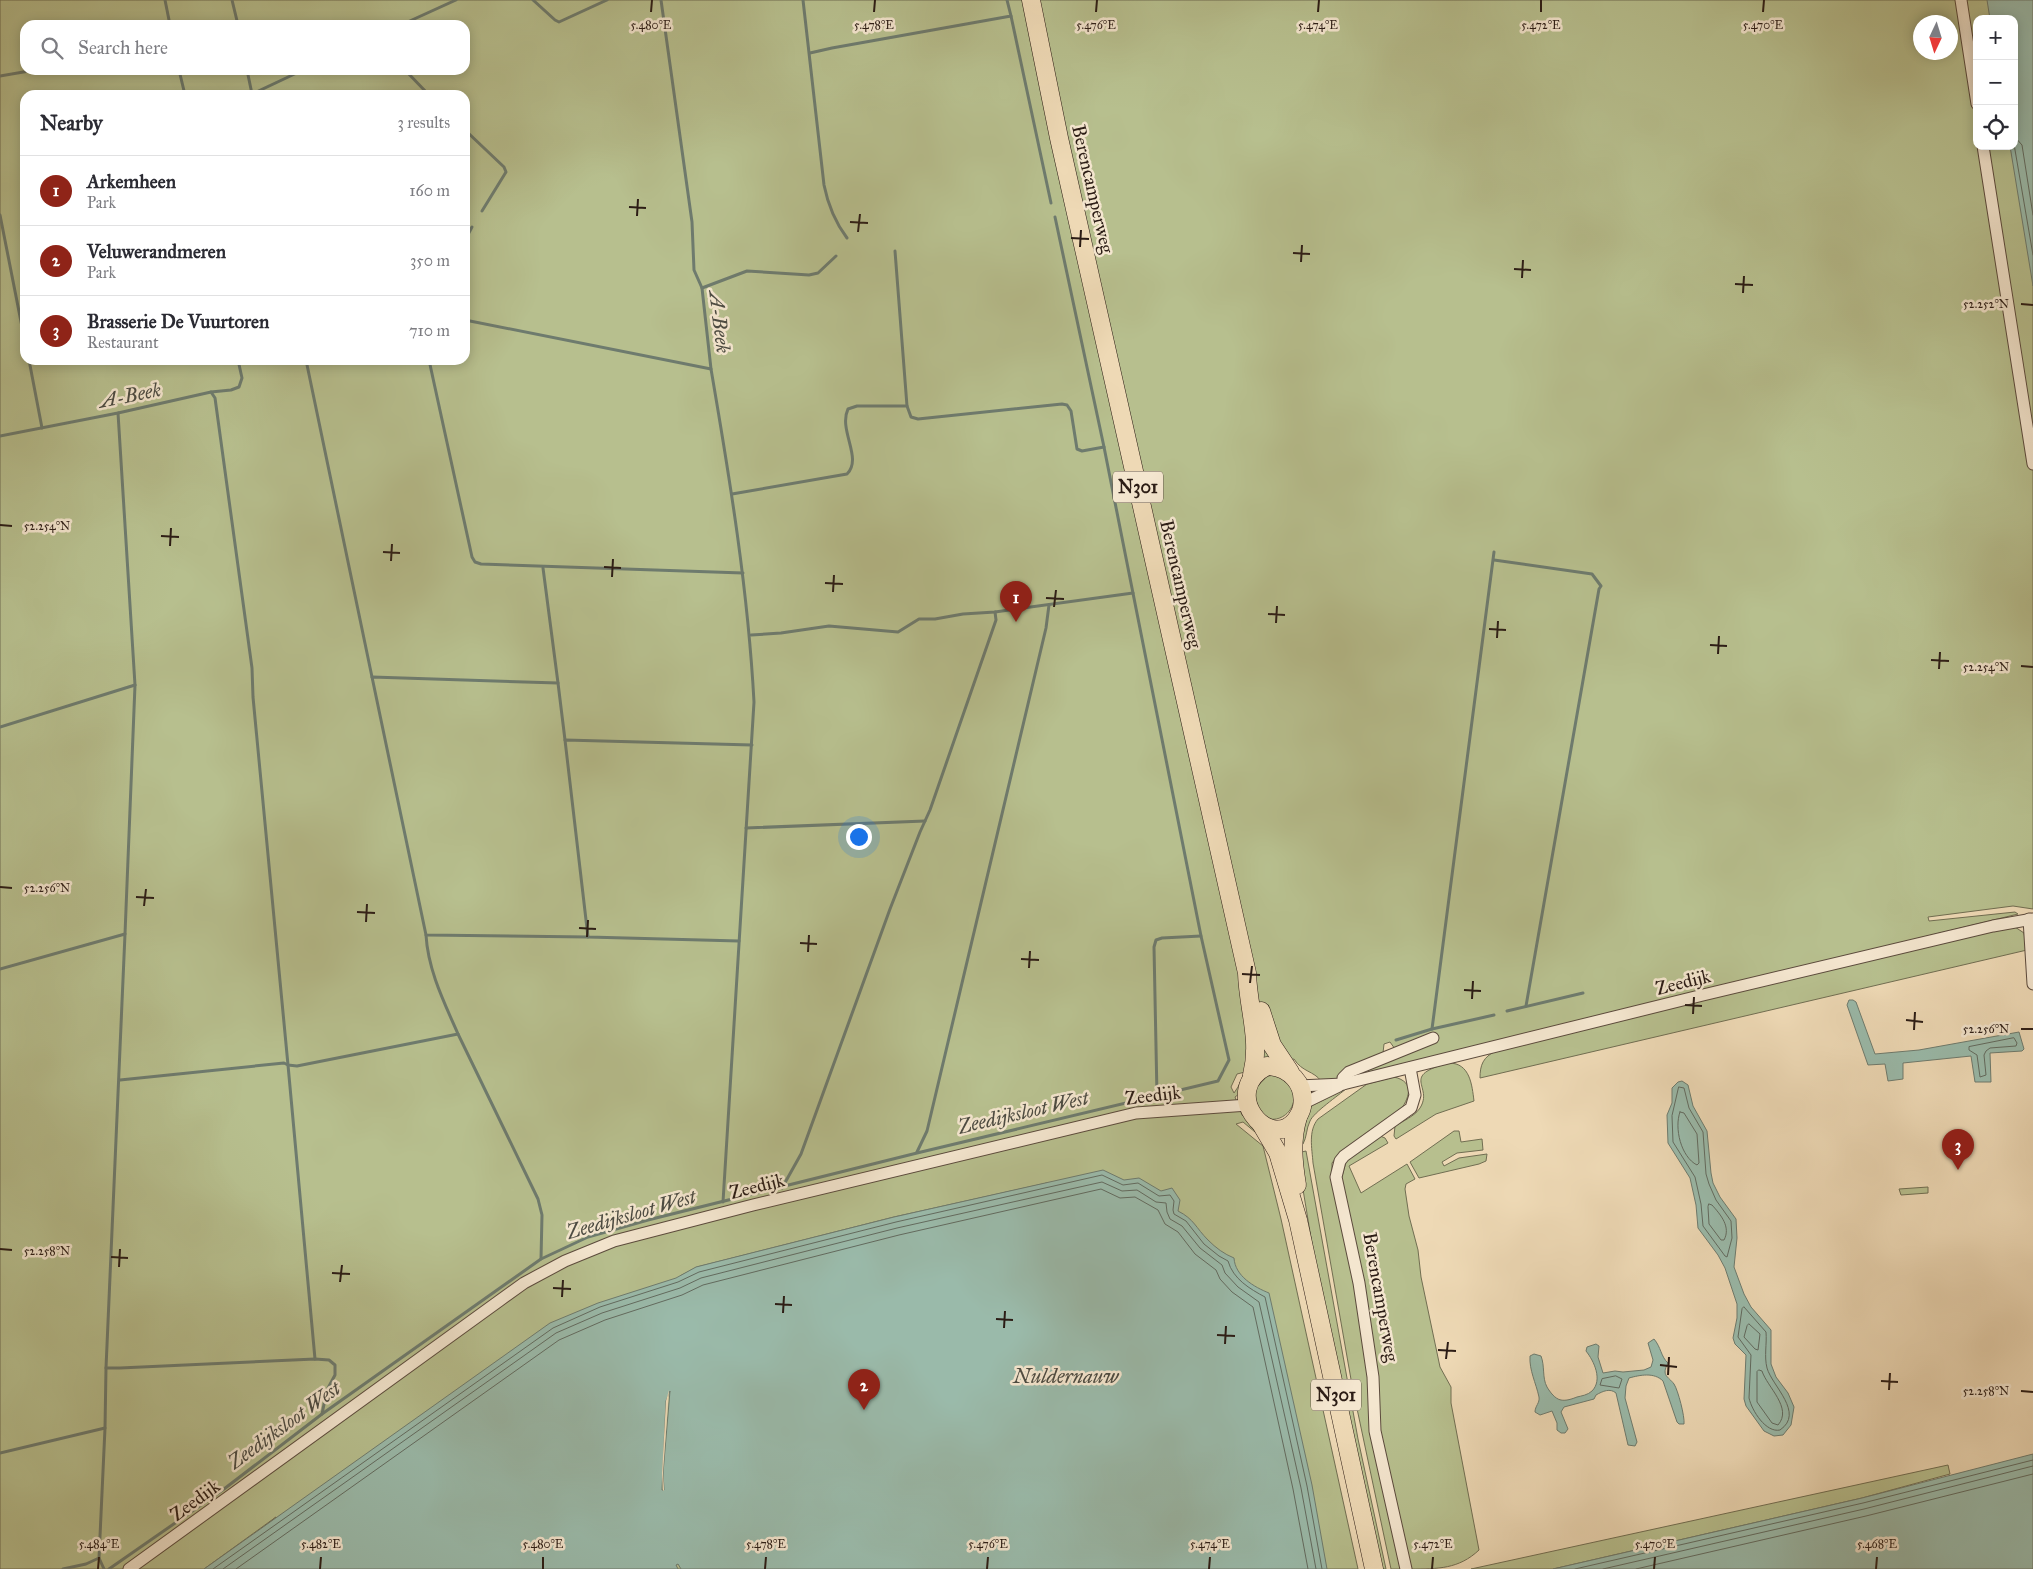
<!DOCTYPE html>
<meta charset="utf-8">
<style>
:root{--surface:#fff;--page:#f2f2f3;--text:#2b2b33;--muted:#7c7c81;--line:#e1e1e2;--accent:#8f2418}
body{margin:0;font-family:"IM FELL Great Primer",serif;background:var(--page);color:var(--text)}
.controls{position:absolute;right:15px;top:15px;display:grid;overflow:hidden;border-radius:10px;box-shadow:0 2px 12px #0003}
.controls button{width:45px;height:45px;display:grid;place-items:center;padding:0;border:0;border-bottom:1px solid var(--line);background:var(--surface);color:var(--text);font:25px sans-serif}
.compass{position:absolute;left:1913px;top:15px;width:45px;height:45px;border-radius:50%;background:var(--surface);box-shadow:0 2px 12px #0003;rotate:184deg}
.you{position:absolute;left:858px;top:836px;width:18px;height:18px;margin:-12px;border:4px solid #fff;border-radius:50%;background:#1a73e8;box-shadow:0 0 0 8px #1a73e833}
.badge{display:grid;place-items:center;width:32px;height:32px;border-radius:50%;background:var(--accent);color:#fff;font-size:16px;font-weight:700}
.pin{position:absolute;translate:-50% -41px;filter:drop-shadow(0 1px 2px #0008)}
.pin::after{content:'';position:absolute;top:26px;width:18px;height:15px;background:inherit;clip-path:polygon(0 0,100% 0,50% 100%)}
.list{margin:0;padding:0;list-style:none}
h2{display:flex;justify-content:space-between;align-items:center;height:65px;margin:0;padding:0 20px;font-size:21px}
h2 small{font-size:16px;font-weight:400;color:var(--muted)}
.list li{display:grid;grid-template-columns:32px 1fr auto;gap:15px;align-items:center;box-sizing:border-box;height:70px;padding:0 20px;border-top:1px solid var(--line)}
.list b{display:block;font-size:19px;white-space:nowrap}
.list p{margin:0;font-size:16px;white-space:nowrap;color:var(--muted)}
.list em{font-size:16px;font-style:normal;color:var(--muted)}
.icon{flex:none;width:28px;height:28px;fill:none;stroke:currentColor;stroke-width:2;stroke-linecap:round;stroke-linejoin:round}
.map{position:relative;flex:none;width:2033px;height:1569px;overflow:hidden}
.search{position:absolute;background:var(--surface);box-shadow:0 2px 12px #0003;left:20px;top:20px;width:450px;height:55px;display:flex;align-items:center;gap:12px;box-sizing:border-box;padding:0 18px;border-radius:15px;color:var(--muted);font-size:19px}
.panel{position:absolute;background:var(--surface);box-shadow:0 2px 12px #0003;left:20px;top:90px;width:450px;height:275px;border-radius:15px}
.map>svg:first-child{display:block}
.green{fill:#b7bf8e;stroke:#716e52;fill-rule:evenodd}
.water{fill:#9abaaa;stroke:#6e7b6e;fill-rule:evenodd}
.pier{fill:#eed9b5}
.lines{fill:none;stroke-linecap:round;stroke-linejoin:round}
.shore{stroke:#626b60;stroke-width:1}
.stream{stroke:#6e7b6e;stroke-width:3}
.minor-casing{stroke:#5c4b3d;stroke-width:13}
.primary-casing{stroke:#2b1c15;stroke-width:19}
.minor{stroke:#f4e6cf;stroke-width:11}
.primary{stroke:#eed9b5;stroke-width:18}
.ticks{fill:none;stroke:#2b1c15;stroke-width:2}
.labels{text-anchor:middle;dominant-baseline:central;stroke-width:5;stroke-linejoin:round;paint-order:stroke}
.shield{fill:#f4e6cf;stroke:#67594d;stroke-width:1}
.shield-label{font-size:18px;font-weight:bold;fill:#2b1c15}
.street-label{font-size:19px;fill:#2b1c15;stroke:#f4e6cf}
.water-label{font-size:20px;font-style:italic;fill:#4c4b42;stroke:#f4e6cf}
.ticks-label{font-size:12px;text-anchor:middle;fill:#2b1c15;stroke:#f4e6cf;stroke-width:5;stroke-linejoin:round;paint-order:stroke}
</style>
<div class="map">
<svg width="2033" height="1569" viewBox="0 0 2033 1569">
<rect width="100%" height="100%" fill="#eed9b5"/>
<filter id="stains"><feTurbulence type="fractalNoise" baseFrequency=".004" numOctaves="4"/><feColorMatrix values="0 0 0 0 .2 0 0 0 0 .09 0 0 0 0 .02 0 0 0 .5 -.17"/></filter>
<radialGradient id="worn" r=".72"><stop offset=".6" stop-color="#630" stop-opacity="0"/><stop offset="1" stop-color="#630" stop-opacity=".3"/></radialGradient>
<g class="green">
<path d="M 0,0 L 2033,0 L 2033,909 L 2013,906 L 1928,917 L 1929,921 L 2015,912 L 2018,914 L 1354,1076 L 1395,1049 L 1390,1042 L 1384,1044 L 1383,1053 L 1332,1081 L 1321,1081 C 1314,1071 1302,1072 1294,1059 L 1248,1071 L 1239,1094 L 1235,1097 L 1242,1115 L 1260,1133 L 1255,1132 L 1243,1122 L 1236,1124 L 1263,1146 L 1281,1219 L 1358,1569 L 210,1569 L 276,1517 L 204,1569 L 0,1569 ZM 1977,19 L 2014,19 L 2014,146 L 1977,146 ZM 1920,22 L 1950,22 L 1950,52 L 1920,52 ZM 25,25 L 465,25 L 465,70 L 25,70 ZM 25,95 L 465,95 L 465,360 L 25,360 ZM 1245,1072 L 1238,1087 L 1234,1093 L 1231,1087 L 1237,1074 ZM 1047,1183 L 680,1276 L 697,1267 L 894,1217 Z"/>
<path d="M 2015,927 L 2024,933 L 2027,950 L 1480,1078 C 1480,1065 1483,1057 1496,1051 L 1943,941 Z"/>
<path d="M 1449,1063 C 1470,1063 1472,1085 1474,1101 L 1436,1114 L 1396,1139 L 1394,1136 L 1395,1126 C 1403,1121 1415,1116 1420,1108 C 1434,1086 1399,1076 1449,1063 Z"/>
<path d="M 1277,1075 C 1325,1103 1255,1151 1255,1089 L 1267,1076 Z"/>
<path d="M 1394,1077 C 1416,1082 1409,1099 1399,1112 L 1339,1154 L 1332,1163 L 1332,1177 L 1355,1284 L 1402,1569 L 1391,1569 L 1352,1385 L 1313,1163 C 1312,1148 1308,1131 1318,1119 L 1367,1084 Z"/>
<path d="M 1347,1088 C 1338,1096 1314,1112 1310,1121 C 1306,1129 1307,1137 1303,1144 L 1296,1146 L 1307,1111 L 1311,1106 Z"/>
<polygon points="1454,1131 1459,1131 1461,1142 1482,1139 1483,1150 1457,1153 1442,1162 1444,1166 1459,1158 1487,1154 1486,1161 1479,1164 1419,1178 1410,1162"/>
<path d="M 1380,1136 L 1385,1138 L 1388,1143 L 1349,1166 L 1361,1193 L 1407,1164 L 1415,1179 L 1406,1184 L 1405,1189 L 1409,1216 L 1418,1250 L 1421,1277 L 1440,1367 L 1451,1387 L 1451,1403 L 1479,1550 C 1459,1569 1438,1569 1410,1569 L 1382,1448 L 1341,1180 L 1346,1162 L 1349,1157 Z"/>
<polygon points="1306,1151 1358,1439 1386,1569 1382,1569 1313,1250 1297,1153"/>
<polygon points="1928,1187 1928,1193 1901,1195 1899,1189"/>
<polygon points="1948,1465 1950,1474 1862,1498 1553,1569 1471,1569"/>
</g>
<g class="water">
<polygon points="1987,0 2033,0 2033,286 2010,146 2014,146 2014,19 1990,19"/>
<polygon points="1849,1000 1853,1000 1856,1002 1875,1054 1919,1050 2019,1032 2024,1049 2022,1051 1990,1053 1991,1082 1975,1082 1971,1056 1903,1063 1903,1079 1888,1081 1885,1064 1868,1065 1847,1005"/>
<polygon points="1682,1081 1688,1085 1693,1106 1707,1131 1711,1173 1713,1183 1720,1197 1736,1219 1737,1238 1734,1267 1744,1294 1751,1307 1771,1330 1771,1364 1776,1377 1788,1393 1794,1407 1791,1425 1783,1435 1774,1436 1764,1431 1746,1406 1744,1399 1746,1355 1735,1344 1733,1338 1737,1318 1737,1304 1725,1268 1718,1255 1698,1228 1696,1205 1690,1178 1668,1143 1667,1115 1672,1103 1672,1088 1678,1082"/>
<path d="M 1103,1170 L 1124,1180 L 1139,1178 L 1161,1191 L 1172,1188 L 1180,1200 L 1178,1211 C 1194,1219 1196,1228 1208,1240 C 1216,1248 1224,1254 1234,1258 C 1235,1276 1254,1287 1269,1293 L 1312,1485 L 1327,1569 L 681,1569 L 678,1564 L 676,1565 L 678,1569 L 204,1569 L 550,1323 L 598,1303 L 676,1278 L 696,1267 L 894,1217 ZM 670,1391 L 663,1473 L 664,1490 L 662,1490 L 666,1401 Z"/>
<path d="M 1654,1339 C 1661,1347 1661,1357 1668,1363 C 1661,1376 1668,1376 1674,1384 C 1678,1390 1685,1417 1684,1424 L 1679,1424 L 1677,1422 L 1663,1381 C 1654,1372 1640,1375 1629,1378 L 1626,1386 L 1625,1398 L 1637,1442 L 1635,1446 L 1628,1445 L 1616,1393 C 1610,1388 1603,1391 1596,1395 L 1594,1399 L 1564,1407 L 1561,1412 L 1568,1429 L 1565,1433 L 1561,1433 L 1557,1430 L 1557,1423 L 1552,1411 L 1540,1415 L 1535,1412 C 1535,1406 1540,1403 1539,1397 C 1536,1383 1529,1370 1530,1356 L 1534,1354 L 1541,1356 C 1545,1366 1542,1378 1547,1387 C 1550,1392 1555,1399 1561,1400 C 1566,1401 1572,1399 1577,1397 C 1581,1396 1588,1395 1592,1391 C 1603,1380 1594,1361 1586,1351 L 1587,1347 L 1596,1344 L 1599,1346 L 1598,1357 L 1603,1373 L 1615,1371 L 1623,1372 L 1644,1370 L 1651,1367 L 1653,1360 L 1648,1343 Z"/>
<polygon points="2033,1454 2033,1569 1553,1569 1862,1498"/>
</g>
<polygon class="pier" points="669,1390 663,1473 664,1490 663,1491 662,1473 666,1401"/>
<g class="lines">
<g class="shore">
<polyline points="2014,136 2022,145 2033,215"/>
<polyline points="2014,144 2033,255"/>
<polygon points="2014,1038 2017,1043 2016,1046 1990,1048 1986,1051 1984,1055 1986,1075 1980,1077 1977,1055 1969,1050 1969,1047"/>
<polygon points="1679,1087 1684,1088 1689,1108 1703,1132 1706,1174 1709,1184 1716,1200 1731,1221 1732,1238 1727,1257 1725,1256 1703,1226 1701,1204 1695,1177 1673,1142 1672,1116"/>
<path d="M 1680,1112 L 1684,1113 L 1697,1134 L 1699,1163 L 1697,1165 C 1681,1157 1674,1128 1680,1112 Z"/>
<path d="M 1709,1204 L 1712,1205 C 1721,1215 1731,1227 1724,1240 L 1721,1240 L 1709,1224 L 1708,1207 Z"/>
<path d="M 1744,1307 L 1766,1332 C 1767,1344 1764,1356 1767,1368 C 1772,1386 1805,1413 1780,1430 C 1766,1433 1752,1411 1749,1398 L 1751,1355 L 1738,1337 L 1742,1309 Z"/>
<polygon points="1749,1324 1760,1334 1758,1350 1755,1349 1744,1337 1747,1326"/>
<path d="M 1759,1370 L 1762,1371 C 1767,1387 1793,1408 1778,1425 L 1772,1423 L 1757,1402 L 1757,1372 Z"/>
<polygon points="1616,1376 1622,1379 1619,1388 1600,1385 1602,1379"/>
<path d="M 213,1569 L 553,1328 L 600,1307 L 678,1282 L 699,1272 L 896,1222 L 1102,1175 L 1123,1185 L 1138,1183 L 1159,1196 L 1170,1195 L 1174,1201 L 1173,1210 L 1174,1214 L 1186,1221 L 1204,1244 L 1219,1256 L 1228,1261 C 1233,1279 1250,1289 1265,1297 L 1307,1486 L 1322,1569"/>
<polyline points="223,1569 556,1333 602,1313 680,1288 701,1278 897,1228 1102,1182 1122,1191 1137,1190 1156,1202 1166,1203 1167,1212 1170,1219 1182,1226 1200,1248 1222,1265 1225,1273 1238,1287 1259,1302 1301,1488 1316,1569"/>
<polyline points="236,1569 559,1340 605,1320 682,1295 703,1285 899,1235 1101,1189 1120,1198 1135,1197 1158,1210 1165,1224 1178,1232 1195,1254 1216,1270 1220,1279 1232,1292 1253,1307 1293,1489 1308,1569"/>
<polyline points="1575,1569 1863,1503 2033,1460"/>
<polyline points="1603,1569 1864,1509 2033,1466"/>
<polyline points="1636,1569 1866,1516 2033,1474"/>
</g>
<g class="stream">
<polyline points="165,0 170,25"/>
<polyline points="232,0 238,25"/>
<polyline points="533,0 555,20 559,22 607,0"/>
<path d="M 803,0 L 824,185 C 828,205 835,222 847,238"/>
<polyline points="1011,16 1051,203"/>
<polyline points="401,25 456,0"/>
<polyline points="810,53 832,48 1011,16 1007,0"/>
<polyline points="179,70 185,95"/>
<polyline points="247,70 252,94 303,70"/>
<polyline points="405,70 429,95"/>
<polyline points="0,76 35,70"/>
<polyline points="465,130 504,167 506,172 482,211"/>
<polyline points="0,215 25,342"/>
<polyline points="465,240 472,227"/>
<polyline points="895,251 907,406"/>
<polyline points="702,288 747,271 809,275 818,273 836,256"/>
<polyline points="465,320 711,369 702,288 694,270 692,222 661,0"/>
<polyline points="29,360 42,428"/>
<polyline points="306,360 372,677"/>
<polyline points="429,360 472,557 475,562 481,564 743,573"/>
<path d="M 711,369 C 730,480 748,590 754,702 L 723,1202"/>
<path d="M 211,392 L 215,398 L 252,668 L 253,697 L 288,1065 L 297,1066 L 458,1034 C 444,1002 428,970 426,935"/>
<polyline points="118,413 135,685 125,934"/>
<polyline points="0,436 118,413 211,392 231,390 239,387 242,378 238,360"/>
<path d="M 732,494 L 847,474 C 863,458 838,430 848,409 L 857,406 L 907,406 L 911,417 L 918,419 L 1062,404 L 1067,405 L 1071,411 L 1077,449 L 1082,451 L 1104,447"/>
<polyline points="1494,560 1592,574 1601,586 1599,589 1526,1006"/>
<polyline points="543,568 558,683"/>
<polyline points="751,635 781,633 829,626 898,632 919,619 935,619 963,614 995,612 1133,593"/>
<polyline points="0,727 135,685"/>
<polyline points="565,740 558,683 372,677 426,935 588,937"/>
<polyline points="746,828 925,821"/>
<polyline points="739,941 588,937 565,740 752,745"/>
<polyline points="0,969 125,934 106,1368"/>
<polyline points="1507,1011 1583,993"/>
<polyline points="1432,1029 1494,552"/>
<polyline points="458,1034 538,1199 542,1215 541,1259"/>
<polyline points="1396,1040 1432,1029 1494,1015"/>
<polyline points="120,1080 284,1063 288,1065 315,1359"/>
<polyline points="1157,1096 1154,947 1156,940 1162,938 1201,936"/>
<polyline points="917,1152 927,1131 1046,628 1049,605"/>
<polyline points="782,1188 801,1154 890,909 920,832 930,810 996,620 995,612"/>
<polyline points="105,1428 106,1368 120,1368 315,1359 329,1360 335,1365 335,1375 327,1390 322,1414"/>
<polyline points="0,1453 105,1428 99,1558 86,1564 63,1569"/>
<polyline points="99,1558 104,1569"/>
<polyline points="109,1569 224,1489 322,1414 541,1259 588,1237 648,1220 917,1153 1218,1081 1229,1060 1201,936 1104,447 1055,217"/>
</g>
<g class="minor-casing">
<g id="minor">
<polyline points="1961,0 1977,104"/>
<polyline points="1983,146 2033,464"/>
<polyline points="2029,919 2033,984"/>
<polyline points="1343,1084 1343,1078 1349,1072 1433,1038"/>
<polyline points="1299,1086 1343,1084 1703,995 1993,926 2033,919"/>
<polyline points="1302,1104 1339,1086"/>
<polyline points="129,1569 499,1301 524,1283 565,1261 614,1241 753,1205 1136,1113 1248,1105"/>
<polyline points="1406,1569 1375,1431 1373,1377 1359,1283 1336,1177 1340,1161 1344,1156 1411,1108 1415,1095 1410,1068"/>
</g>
</g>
<g class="primary-casing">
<g id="primary">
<path d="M 1031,0 L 1059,138 L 1247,973 C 1248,1009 1261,1039 1252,1075"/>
<polyline points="1261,1011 1272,1045 1290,1072"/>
<path d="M 1267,1066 C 1289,1067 1306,1083 1302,1107 C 1301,1112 1298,1117 1295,1121 C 1268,1152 1219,1091 1267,1066 Z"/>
<polyline points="1261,1124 1278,1153 1298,1220 1374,1569"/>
<path d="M 1297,1185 C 1293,1161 1291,1140 1298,1117"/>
</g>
</g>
<use href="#minor" class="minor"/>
<use href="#primary" class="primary"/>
</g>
<path class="ticks" d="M 651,12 L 652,0M 874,12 L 875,0M 1096,12 L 1097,0M 1318,12 L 1319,0M 1541,12 L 1541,0M 1763,12 L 1764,0M 629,207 L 646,208M 637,216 L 638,199M 850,222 L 868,223M 858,232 L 860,214M 1071,238 L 1089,239M 1080,247 L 1081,230M 1293,253 L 1310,254M 1301,262 L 1302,245M 1514,269 L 1531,270M 1522,278 L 1523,260M 1735,284 L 1753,285M 1743,293 L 1744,276M 2021,304 L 2033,305M 0,525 L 12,526M 161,536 L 179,537M 170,546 L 171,528M 383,552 L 400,553M 391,561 L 392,544M 604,567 L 621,568M 612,577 L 613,559M 825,583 L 843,584M 833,592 L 834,575M 1046,598 L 1064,599M 1054,607 L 1056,590M 1268,614 L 1285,615M 1276,623 L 1277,606M 1489,629 L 1506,630M 1497,638 L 1498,621M 1710,645 L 1727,646M 1718,654 L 1719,636M 1931,660 L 1949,661M 2021,666 L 2033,667M 1939,669 L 1940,652M 0,887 L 12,888M 136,897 L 154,898M 144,906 L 146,889M 357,912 L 375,913M 366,922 L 367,904M 579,928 L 596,929M 587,937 L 588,920M 800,943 L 817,944M 808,952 L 809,935M 1021,959 L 1039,960M 1029,968 L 1030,951M 1242,974 L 1260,975M 1250,983 L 1252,966M 1464,990 L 1481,991M 1472,999 L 1473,981M 1685,1005 L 1702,1006M 1693,1014 L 1694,997M 1906,1020 L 1923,1022M 2021,1029 L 2033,1029M 1914,1030 L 1915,1012M 0,1249 L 12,1250M 111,1257 L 128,1258M 119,1267 L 120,1249M 332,1273 L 350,1274M 340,1282 L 342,1265M 553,1288 L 571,1289M 562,1297 L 563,1280M 775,1304 L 792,1305M 783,1313 L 784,1296M 996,1319 L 1013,1320M 1004,1328 L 1005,1311M 1217,1335 L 1235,1336M 1225,1344 L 1226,1326M 1438,1350 L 1456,1351M 1446,1359 L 1448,1342M 1660,1365 L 1677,1367M 1668,1375 L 1669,1357M 1881,1381 L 1898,1382M 1889,1390 L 1890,1373M 2021,1391 L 2033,1392M 98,1569 L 99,1557M 320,1569 L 321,1557M 543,1569 L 543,1557M 765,1569 L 766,1557M 987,1569 L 988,1557M 1209,1569 L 1210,1557M 1432,1569 L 1433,1557M 1654,1569 L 1655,1557M 1876,1569 L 1877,1557"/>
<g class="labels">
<g class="shield">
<rect x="1113" y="471.5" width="50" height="31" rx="4"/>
<rect x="1311" y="1379.5" width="50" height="31" rx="4"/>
</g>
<g class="shield-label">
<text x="1138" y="487">N301</text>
<text x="1336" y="1395">N301</text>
</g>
<g class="street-label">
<text transform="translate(1093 189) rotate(77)">Berencamperweg</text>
<text transform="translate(1181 584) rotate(77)">Berencamperweg</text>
<text transform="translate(1683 982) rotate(-14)">Zeedijk</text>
<text transform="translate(1153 1095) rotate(-7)">Zeedijk</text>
<text transform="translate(757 1186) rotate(-14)">Zeedijk</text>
<text transform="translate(1381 1297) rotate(80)">Berencamperweg</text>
<text transform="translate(195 1500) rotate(-36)">Zeedijk</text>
</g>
<g class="water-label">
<text transform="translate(720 322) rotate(83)">A-Beek</text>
<text transform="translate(130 395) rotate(-11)">A-Beek</text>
<text transform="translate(1023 1112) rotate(-13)">Zeedijksloot West</text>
<text transform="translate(631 1214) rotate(-16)">Zeedijksloot West</text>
<text x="1066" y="1376">Nuldernauw</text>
<text transform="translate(284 1425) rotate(-36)">Zeedijksloot West</text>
</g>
</g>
<g class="ticks-label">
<text x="651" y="29">5.480°E</text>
<text x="874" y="29">5.478°E</text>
<text x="1096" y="29">5.476°E</text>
<text x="1318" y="29">5.474°E</text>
<text x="1541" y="29">5.472°E</text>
<text x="1763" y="29">5.470°E</text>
<text x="1986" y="308">52.252°N</text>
<text x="47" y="530">52.254°N</text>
<text x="1986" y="671">52.254°N</text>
<text x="47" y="892">52.256°N</text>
<text x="1986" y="1033">52.256°N</text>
<text x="47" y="1255">52.258°N</text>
<text x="1986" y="1395">52.258°N</text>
<text x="99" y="1548">5.484°E</text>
<text x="321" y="1548">5.482°E</text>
<text x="543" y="1548">5.480°E</text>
<text x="766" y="1548">5.478°E</text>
<text x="988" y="1548">5.476°E</text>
<text x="1210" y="1548">5.474°E</text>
<text x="1433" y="1548">5.472°E</text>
<text x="1655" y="1548">5.470°E</text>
<text x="1877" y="1548">5.468°E</text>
</g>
<rect width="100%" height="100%" filter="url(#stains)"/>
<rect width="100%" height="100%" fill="url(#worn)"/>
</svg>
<div class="controls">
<button>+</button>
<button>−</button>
<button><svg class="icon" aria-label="locate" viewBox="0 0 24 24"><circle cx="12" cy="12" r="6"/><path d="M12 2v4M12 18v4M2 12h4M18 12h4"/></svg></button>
</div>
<svg class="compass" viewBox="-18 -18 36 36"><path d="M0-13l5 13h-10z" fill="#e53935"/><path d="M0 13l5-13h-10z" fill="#7c7c81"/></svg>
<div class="you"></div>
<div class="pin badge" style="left:1016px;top:622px">1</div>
<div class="pin badge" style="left:864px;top:1410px">2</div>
<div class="pin badge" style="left:1958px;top:1170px">3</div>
<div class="search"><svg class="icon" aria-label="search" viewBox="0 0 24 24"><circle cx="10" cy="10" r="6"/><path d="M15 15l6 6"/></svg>Search here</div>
<section class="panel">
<h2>Nearby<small>3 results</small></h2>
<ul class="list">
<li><span class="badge">1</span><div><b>Arkemheen</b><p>Park</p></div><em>160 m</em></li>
<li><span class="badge">2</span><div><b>Veluwerandmeren</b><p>Park</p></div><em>350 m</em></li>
<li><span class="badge">3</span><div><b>Brasserie De Vuurtoren</b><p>Restaurant</p></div><em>710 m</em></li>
</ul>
</section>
</div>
